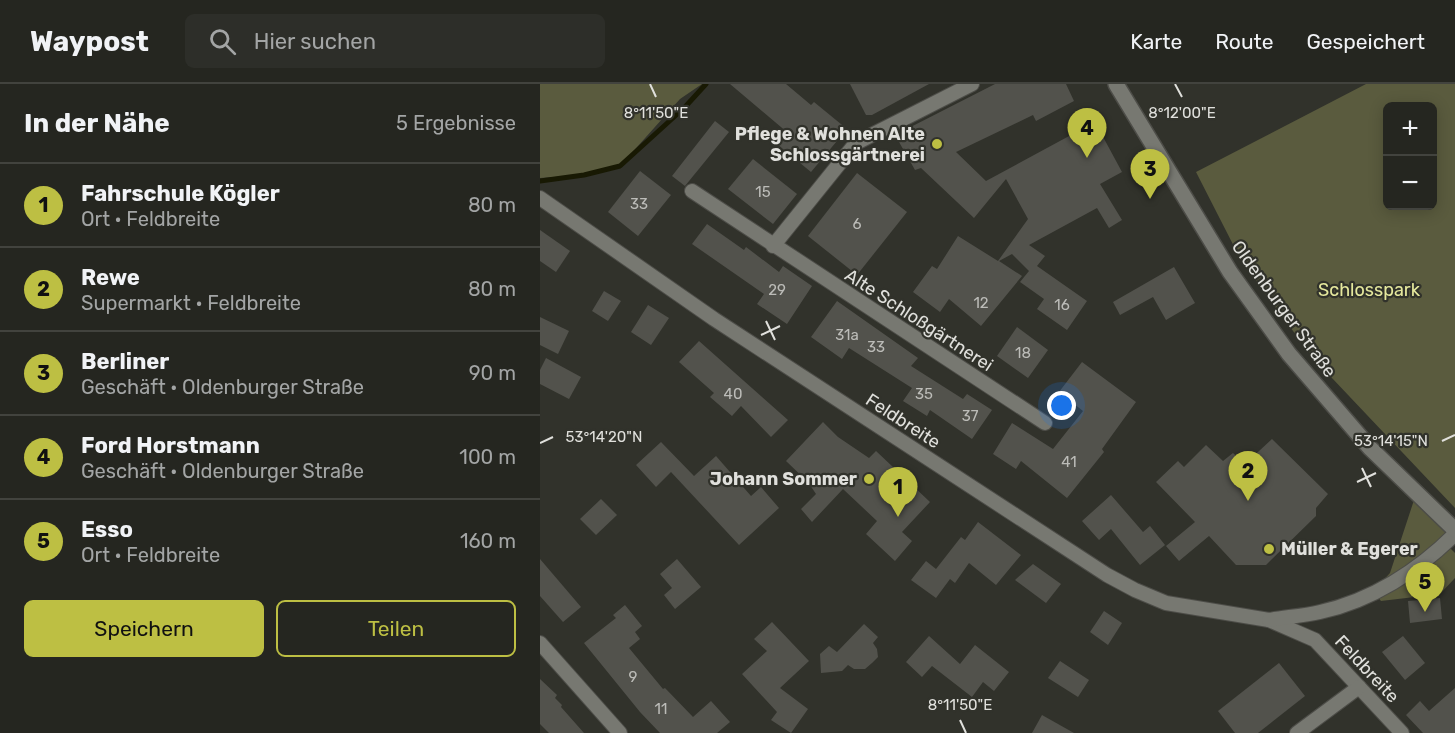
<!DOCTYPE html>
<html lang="de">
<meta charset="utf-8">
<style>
:root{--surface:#252620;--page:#2d2e29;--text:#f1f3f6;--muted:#a3a5a5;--line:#42433e;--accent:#bdbf43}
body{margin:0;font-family:Rubik,sans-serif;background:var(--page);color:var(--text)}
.controls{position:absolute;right:18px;top:18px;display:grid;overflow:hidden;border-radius:9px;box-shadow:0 3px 15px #0003}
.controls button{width:54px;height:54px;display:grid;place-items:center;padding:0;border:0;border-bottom:2px solid var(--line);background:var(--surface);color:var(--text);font:30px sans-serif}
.you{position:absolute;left:522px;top:322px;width:21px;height:21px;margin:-15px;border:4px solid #fff;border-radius:50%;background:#1a73e8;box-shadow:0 0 0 9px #1a73e833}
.badge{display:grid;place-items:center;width:39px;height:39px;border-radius:50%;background:var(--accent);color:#111;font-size:20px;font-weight:700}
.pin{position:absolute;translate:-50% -50px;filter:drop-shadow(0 2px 3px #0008)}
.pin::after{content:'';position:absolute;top:32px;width:21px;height:18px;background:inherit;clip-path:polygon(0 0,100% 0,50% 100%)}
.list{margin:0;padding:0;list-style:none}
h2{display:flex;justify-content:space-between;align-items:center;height:78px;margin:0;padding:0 24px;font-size:26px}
h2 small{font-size:20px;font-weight:400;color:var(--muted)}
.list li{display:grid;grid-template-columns:39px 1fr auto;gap:18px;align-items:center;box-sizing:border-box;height:84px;padding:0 24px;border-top:2px solid var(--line)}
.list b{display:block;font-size:22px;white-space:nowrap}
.list p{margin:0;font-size:20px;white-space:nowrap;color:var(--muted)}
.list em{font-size:20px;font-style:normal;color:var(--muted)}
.actions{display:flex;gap:12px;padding:18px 24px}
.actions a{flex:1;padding:14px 0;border:2px solid var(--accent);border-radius:9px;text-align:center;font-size:21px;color:var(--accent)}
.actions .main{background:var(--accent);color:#111}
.icon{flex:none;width:33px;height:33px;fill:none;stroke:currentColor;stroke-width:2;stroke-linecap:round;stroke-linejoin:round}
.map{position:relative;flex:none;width:915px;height:649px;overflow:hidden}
header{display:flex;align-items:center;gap:36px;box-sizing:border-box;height:84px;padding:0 30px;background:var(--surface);border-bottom:2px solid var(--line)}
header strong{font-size:28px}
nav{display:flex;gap:33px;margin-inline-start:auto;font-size:21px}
.search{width:420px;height:54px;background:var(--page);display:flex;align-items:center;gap:15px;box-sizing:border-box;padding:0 21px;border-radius:9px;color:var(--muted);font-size:22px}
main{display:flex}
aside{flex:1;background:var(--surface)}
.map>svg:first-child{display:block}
.green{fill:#5a5b3e;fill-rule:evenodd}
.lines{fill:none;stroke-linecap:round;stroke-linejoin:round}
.stream{stroke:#181903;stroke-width:5}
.building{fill:#52524c}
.street-casing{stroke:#4d4d48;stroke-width:16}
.secondary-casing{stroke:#4d4d48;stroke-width:18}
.street{stroke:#777871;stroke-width:14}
.secondary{stroke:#777871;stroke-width:15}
.ticks{fill:none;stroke:#e0e0dc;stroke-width:2}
.poi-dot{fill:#bdbf43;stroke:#31322b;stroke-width:2}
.labels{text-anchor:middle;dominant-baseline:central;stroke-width:4.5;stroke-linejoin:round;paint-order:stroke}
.number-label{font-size:15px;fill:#bcbcb8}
.poi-label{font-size:18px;font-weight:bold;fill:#e0e0dc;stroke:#31322b;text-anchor:end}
.park-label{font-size:18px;fill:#e5e89d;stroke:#31322b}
.street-label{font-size:18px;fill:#e0e0dc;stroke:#31322b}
.ticks-label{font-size:15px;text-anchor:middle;fill:#e0e0dc;stroke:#31322b;stroke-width:4.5;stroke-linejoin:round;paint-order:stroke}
</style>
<header>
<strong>Waypost</strong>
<div class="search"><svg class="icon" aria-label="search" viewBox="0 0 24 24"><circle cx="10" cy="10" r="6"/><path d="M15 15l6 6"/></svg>Hier suchen</div>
<nav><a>Karte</a><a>Route</a><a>Gespeichert</a></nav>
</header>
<main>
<aside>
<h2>In der Nähe<small>5 Ergebnisse</small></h2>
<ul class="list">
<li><span class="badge">1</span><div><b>Fahrschule Kögler</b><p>Ort · Feldbreite</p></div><em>80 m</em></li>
<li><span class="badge">2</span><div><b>Rewe</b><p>Supermarkt · Feldbreite</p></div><em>80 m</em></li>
<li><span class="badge">3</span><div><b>Berliner</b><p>Geschäft · Oldenburger Straße</p></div><em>90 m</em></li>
<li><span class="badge">4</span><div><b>Ford Horstmann</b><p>Geschäft · Oldenburger Straße</p></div><em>100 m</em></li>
<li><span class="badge">5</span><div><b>Esso</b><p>Ort · Feldbreite</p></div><em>160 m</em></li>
</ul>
<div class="actions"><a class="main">Speichern</a><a>Teilen</a></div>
</aside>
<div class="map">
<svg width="915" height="649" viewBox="0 0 915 649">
<rect width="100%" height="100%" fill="#31322b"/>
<g class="green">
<polygon points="0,0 162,0 140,15 80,82 44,91 0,94"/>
<path d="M 826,0 L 915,0 L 915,424 L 774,275 L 703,180 L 656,88 ZM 848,22 L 892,22 L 892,122 L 848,122 Z"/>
<polygon points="876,410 915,446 830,511 850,489"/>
<polygon points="908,462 915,469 915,494 900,510 841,517 837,512"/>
</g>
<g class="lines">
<polyline class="stream" points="0,97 44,91 80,82 145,23 166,0"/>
</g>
<g class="building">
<polygon points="190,0 246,0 271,21 274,18 307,45 271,88 238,61 248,49"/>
<polygon points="310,0 389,0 332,31 326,31"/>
<polygon points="455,0 526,0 534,17 496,37 493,31 416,68 446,97 555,38 582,88 560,100 582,136 569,144 557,124 489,161 505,172 497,182 547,217 527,246 497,225 504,215 480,198 489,187 472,170 459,177 482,192 441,242 409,215 400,228 373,208 392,182 397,185 418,152 458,177 488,135 466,95 434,134 381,84 375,86 355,51"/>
<polygon points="175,37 189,48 145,102 132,92"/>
<polygon points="213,75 257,110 233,140 188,105"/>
<polygon points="100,87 131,111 98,152 68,128"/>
<polygon points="317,89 367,128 317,191 268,152"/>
<polygon points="167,140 204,166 206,163 239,188 243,182 272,202 247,240 217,220 224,210 152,160"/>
<polygon points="0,146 30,167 16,188 0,177"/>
<polygon points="634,183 655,219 626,236 613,213 580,231 573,218"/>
<polygon points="64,207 81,217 68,237 52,227"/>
<polygon points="297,217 378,274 371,282 423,315 427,310 452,326 432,355 390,326 387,332 363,317 372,304 309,264 302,275 271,253"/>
<polygon points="108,221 129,234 111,261 91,248"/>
<polygon points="0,233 29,247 18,270 0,261"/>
<polygon points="477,243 508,266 488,294 457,272"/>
<polygon points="159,257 248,336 231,353 201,322 192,332 170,313 174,309 139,278"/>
<polygon points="6,274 41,293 29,315 0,300 0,286"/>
<polygon points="542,278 596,318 562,365 564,368 527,414 481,377 476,385 453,370 472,339 513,365 543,327 519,308"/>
<polygon points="283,338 298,353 329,374 336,367 390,418 362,448 372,457 355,477 326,450 337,437 303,405 272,438 261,425 276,410 268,398 246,377"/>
<polygon points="732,355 788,410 776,424 776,432 726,481 696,481 669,452 639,477 626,462 655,438 616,398 638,377 644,383 666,361 683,377 693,369 705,380"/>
<polygon points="121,358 154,392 176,372 211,412 221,403 239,424 199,461 131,388 116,403 96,381"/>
<polygon points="571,411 603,448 610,442 625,461 600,481 571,445 559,456 542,437"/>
<polygon points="61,415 77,431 56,451 40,435"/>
<polygon points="438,438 481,471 456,501 429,479 415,499 410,495 396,514 371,496 386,477 396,485 421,453 425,456"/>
<polygon points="0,475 41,523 23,538 0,512"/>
<polygon points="137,475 161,503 135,525 124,511 132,504 120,490"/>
<polygon points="493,480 521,500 506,519 475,496"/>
<polygon points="900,514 902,535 870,539 868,517"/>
<polygon points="85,521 102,542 95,548 100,555 89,564 123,605 125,604 153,633 171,617 190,638 177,649 120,649 100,628 44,559 76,534 73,531"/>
<polygon points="564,527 582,539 568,561 550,548"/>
<polygon points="232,538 269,577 240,604 268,625 251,649 231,636 237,628 202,590 227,567 214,555"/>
<polygon points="324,540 338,553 333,559 337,565 338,573 332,579 325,585 314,585 308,581 302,587 281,589 280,570 289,562 297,568"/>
<polygon points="389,552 420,580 435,561 469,588 454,607 443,598 432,613 392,582 382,593 366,578"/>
<polygon points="863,552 885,579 865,596 842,568"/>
<polygon points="520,577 549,596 538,613 508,594"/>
<polygon points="739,579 765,612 718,649 695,649 678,627"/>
<polygon points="0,595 17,611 15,614 22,621 21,623 44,649 9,649 0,640"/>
<polygon points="915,604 915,649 883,649 866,631 880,617 889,627"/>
<polygon points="502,631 534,649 492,649"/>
</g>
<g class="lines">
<g class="street-casing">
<g id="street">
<polyline points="152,107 505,339"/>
<polyline points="0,114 174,235 567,491 595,506 626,519 729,536 775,556 862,649"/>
<polyline points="233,162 316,59 432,0"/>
<path d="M 729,536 C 746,533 763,532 780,528 C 831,517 878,487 915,450"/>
<polyline points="0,559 80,649"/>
<polyline points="757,649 819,603"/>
</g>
</g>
<g class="secondary-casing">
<polyline id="secondary" points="576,0 690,188 749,270 830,364 915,446"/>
</g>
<use href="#street" class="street"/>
<use href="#secondary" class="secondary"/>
</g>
<path class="ticks" d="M 110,0 L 116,13M 635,0 L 642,13M 226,237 L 235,256M 221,251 L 240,242M 902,357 L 915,351M 0,359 L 13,353M 822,384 L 831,403M 817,398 L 836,389M 420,636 L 426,649"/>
<g class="poi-dot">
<circle cx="397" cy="60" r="6"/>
<circle cx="329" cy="395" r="6"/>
<circle cx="729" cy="465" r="6"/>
</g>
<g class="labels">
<g class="number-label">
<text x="223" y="108">15</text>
<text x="99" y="120">33</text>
<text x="317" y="140">6</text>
<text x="237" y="206">29</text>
<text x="441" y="219">12</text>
<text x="522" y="221">16</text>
<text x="307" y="251">31a</text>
<text x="336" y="263">33</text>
<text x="483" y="269">18</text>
<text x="193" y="310">40</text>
<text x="384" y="310">35</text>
<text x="430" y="332">37</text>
<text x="529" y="378">41</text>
<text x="93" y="593">9</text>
<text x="121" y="625">11</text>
</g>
<g class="poi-label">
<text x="385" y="50">Pflege &amp; Wohnen Alte<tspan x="385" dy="21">Schlossgärtnerei</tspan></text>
<text x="317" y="395">Johann Sommer</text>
<text x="741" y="465" text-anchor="start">Müller &amp; Egerer</text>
</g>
<g class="park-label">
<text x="829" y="206">Schlosspark</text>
</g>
<g class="street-label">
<text transform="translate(744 225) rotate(54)">Oldenburger Straße</text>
<text transform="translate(379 236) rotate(33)">Alte Schloßgärtnerei</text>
<text transform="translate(363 337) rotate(33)">Feldbreite</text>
<text transform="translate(827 585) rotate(47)">Feldbreite</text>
</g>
</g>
<g class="ticks-label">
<text x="116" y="34">8°11'50"E</text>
<text x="642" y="34">8°12'00"E</text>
<text x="64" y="358">53°14'20"N</text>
<text x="851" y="362">53°14'15"N</text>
<text x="420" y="626">8°11'50"E</text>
</g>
</svg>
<div class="controls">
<button>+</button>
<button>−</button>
</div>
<div class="you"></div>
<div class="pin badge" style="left:358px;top:433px">1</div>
<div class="pin badge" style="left:708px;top:417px">2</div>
<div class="pin badge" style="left:610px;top:115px">3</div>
<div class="pin badge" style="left:547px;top:74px">4</div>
<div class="pin badge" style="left:885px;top:528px">5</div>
</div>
</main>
